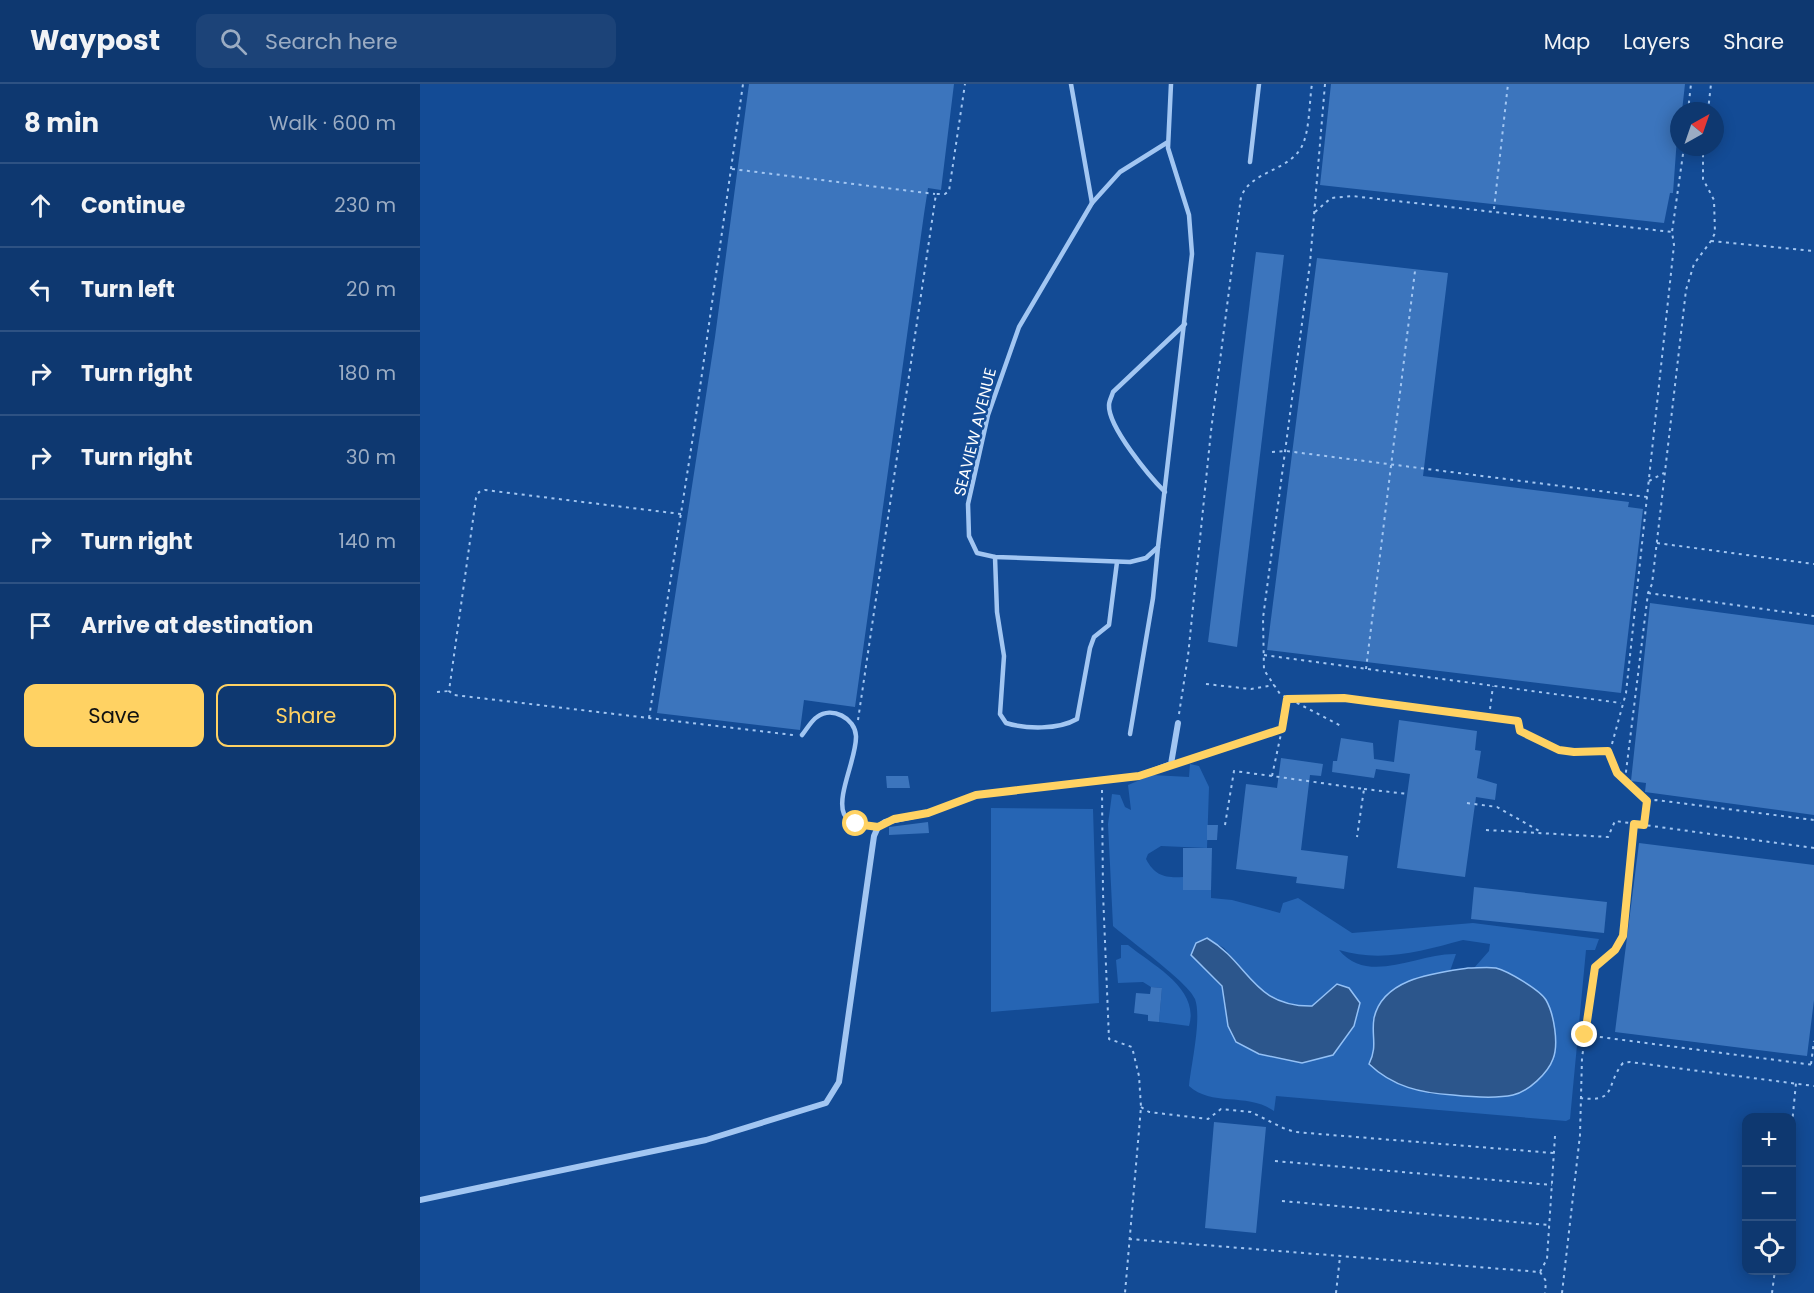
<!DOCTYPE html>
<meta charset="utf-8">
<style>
:root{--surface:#0e3870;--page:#1c4378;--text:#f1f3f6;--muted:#9bacc3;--line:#2e5283;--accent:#ffd263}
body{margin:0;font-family:Poppins,sans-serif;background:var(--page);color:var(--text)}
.controls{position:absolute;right:18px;bottom:18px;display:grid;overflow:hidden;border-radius:12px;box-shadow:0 3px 15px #0003}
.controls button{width:54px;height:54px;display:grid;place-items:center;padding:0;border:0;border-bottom:2px solid var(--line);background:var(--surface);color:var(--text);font:30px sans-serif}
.compass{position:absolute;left:1250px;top:18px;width:54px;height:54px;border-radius:50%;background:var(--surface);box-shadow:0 3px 15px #0003;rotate:40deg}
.stop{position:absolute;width:18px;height:18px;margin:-14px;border:4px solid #ffd263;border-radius:50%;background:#fff}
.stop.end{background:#ffd263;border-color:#fff;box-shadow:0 2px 6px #0008}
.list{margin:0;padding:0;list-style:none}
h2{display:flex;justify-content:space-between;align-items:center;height:78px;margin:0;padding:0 24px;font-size:26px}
h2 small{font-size:20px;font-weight:400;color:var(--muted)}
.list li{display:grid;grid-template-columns:39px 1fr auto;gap:18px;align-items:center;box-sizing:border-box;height:84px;padding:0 24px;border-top:2px solid var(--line)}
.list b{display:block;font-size:22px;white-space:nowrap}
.list em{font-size:20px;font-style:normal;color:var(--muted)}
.actions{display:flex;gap:12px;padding:18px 24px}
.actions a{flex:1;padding:14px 0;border:2px solid var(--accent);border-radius:12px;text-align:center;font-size:21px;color:var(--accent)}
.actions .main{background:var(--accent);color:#111}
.icon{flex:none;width:33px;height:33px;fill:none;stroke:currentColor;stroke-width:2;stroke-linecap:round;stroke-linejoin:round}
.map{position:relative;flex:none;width:1394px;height:1209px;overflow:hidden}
header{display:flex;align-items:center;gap:36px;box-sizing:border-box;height:84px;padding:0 30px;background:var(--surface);border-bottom:2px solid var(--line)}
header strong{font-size:28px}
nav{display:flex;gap:33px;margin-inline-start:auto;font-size:21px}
.search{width:420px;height:54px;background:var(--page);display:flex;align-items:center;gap:15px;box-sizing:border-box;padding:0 21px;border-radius:12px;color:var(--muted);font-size:22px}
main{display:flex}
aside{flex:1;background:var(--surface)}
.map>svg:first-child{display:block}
.green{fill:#2665b4;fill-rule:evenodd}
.water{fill:#2c568c;stroke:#94c1f6;stroke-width:1.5}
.building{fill:#3c75bd}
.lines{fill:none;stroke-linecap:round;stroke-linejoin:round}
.path{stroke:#a2c6f2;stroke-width:2;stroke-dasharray:3 4.5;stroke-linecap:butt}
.service{stroke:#a2c6f2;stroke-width:4.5}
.minor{stroke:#a2c6f2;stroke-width:6}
.route{stroke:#ffd263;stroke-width:8}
.labels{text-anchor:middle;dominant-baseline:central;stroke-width:5;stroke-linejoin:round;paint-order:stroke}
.street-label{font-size:16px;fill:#fff;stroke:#134b95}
</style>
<header>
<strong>Waypost</strong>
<div class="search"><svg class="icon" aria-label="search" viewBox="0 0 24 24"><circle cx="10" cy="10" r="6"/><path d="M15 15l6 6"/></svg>Search here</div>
<nav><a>Map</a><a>Layers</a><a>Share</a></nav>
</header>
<main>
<aside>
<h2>8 min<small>Walk · 600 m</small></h2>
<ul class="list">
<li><svg class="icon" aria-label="ahead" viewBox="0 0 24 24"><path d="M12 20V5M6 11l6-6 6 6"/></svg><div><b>Continue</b></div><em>230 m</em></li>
<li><svg class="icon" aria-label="left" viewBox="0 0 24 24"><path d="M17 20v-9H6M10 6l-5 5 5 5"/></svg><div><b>Turn left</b></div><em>20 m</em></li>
<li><svg class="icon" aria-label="right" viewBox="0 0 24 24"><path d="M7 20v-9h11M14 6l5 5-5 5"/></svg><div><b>Turn right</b></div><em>180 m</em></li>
<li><svg class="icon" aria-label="right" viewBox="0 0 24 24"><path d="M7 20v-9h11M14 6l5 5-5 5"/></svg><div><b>Turn right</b></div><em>30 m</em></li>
<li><svg class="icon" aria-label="right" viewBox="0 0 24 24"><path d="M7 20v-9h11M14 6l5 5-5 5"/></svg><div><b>Turn right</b></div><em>140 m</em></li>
<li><svg class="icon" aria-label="arrive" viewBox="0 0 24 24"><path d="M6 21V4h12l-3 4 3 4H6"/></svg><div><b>Arrive at destination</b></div></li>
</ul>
<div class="actions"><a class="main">Save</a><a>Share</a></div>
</aside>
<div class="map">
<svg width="1394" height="1209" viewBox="0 0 1394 1209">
<rect width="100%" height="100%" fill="#134b95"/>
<g class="green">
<path d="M 770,680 L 779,682 L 789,703 L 787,764 L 741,762 L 728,770 L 726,775 C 735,792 745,794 763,793 L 763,806 L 791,806 L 791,814 L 812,816 L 860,829 L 863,819 L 878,814 L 932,849 L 1053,839 L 1179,855 L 1175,866 L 1166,866 L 1150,1035 L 1146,1037 L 856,1012 L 854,1027 C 827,1008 792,1023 769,1002 C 771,981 782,934 775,915 C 769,899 709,856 693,842 L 688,740 L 692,710 L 700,711 L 705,723 L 711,726 L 708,701 L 732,691 L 769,693 ZM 787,854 L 804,864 L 846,912 L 876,922 L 892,922 L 917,900 L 934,942 L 913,971 C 874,981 851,977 816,958 L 804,920 L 803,902 L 784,884 ZM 1043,856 L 1070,860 L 1069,867 L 1054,884 L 1077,884 L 1094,1011 L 1010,1010 L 956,968 L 954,936 L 1015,889 L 1030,887 L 1036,870 C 997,869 949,902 919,866 C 961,879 1002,867 1043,856 Z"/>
<polygon points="571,724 673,725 679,919 571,928"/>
<path d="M 701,861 L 708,861 C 734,882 780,905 769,942 L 739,938 L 742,904 L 731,903 L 723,898 L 698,899 L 696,876 L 701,874 Z"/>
</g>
<g class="water">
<path d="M 787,854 C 830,879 832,923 892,922 L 917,900 L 929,904 L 940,919 L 934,942 L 913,971 L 882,979 L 839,970 L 816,958 L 808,942 L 802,902 L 771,871 L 776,859 Z"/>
<path d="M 1048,884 C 1057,884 1068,883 1076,884 C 1088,887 1120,906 1126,916 C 1134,930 1139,960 1133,975 C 1128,989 1108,1008 1093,1011 C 1075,1015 1052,1013 1033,1011 C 1001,1009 973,1003 949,980 C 958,962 951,952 954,934 C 963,894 1015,889 1048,884 Z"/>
</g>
<g class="building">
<polygon points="329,0 534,0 521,106 508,104 504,130 435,623 384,616 380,646 237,629 295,253"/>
<polygon points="911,0 1265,0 1262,27 1259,26 1253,109 1250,109 1244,139 900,101"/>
<polygon points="836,168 864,171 817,563 788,558"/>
<polygon points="897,174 1028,189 1003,392 1209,418 1208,423 1223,425 1201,609 847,566"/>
<polygon points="1230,519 1394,541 1394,731 1225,708 1226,699 1211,697"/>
<polygon points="979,636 1057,647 1055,666 1061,667 1057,694 1077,700 1075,716 1056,713 1045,793 977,784 990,690 956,685 954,694 912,688 913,677 917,677 921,654 953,659 954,675 974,678"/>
<polygon points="861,674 903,680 901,692 890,691 881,766 928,772 924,805 876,799 877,793 816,785 826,700 857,704"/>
<polygon points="466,692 488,692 490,704 467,704"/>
<polygon points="508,738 509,749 469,751 469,743"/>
<polygon points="787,741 798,741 797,756 787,756"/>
<polygon points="1219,759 1394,781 1394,916 1387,972 1195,948"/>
<polygon points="763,764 792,764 791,806 763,806"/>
<polygon points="1054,803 1187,818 1184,849 1051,835"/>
<polygon points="731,903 742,904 739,938 728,937 728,931 714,929 716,909 730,910"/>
<polygon points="794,1038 846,1043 836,1149 785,1144"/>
</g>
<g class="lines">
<g class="path">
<polyline points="905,0 890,179 843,534 844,586 860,610 923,643"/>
<polyline points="1268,27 1271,0"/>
<polyline points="1288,27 1291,0"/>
<polyline points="312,85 515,110"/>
<polyline points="1074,125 1088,0"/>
<polyline points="895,128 911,114 932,112 1252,148"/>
<polyline points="1291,157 1394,167"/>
<polyline points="852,368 866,367 1227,413"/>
<polyline points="1229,397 1244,389"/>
<polyline points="261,430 65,406 59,408 56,414 29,607 34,611 373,651"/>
<polyline points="1237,459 1394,480"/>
<polyline points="1228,509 1394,532"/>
<polyline points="844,571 1201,619"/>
<polyline points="946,585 995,187"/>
<polyline points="786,600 831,605 854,601"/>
<polyline points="17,608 29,607"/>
<polyline points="1070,625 1073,602"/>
<path d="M 759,630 L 768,572 L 791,347 L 821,113 C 831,87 866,88 881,64 C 890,48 889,19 892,0"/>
<polyline points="229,634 274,346 323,0"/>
<polyline points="438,636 516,110 525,110 529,107 545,0"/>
<polyline points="862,645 867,615 915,614"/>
<polyline points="1192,660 1206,609 1254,161 1252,148 1264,63"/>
<polyline points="1190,674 1197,689 1227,717 1224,741"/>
<polyline points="762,677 862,645 852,692 944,705 937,753"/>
<polyline points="1205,696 1228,509 1232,500 1266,206 1274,180 1291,157 1295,149 1294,116 1283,95 1283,63"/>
<polyline points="944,705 988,710"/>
<polyline points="682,706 683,809 689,955 712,963 719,992 721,1023 705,1209"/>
<polyline points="1227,717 1236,716 1394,736"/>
<polyline points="1047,719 1077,723 1121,748"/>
<polyline points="805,741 814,687 852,692"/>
<polyline points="1066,746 1188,753 1195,737 1394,764"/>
<polyline points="1165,951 1394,981"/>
<polyline points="1391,980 1394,957"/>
<path d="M 1160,1014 C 1198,1019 1185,1001 1203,979 L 1210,978 L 1394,1002"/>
<polyline points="721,1023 729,1028 788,1035 801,1025 831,1028 863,1044 875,1048 1133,1069"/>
<polyline points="1372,1040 1376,999"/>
<polyline points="855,1077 1132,1101"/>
<polyline points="862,1117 1128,1141"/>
<polyline points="709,1155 1120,1188 1127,1175 1135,1052"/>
<polyline points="1120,1188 1126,1197 1125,1209"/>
<polyline points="916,1209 920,1173"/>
<polyline points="1142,1209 1160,1051 1162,974 1175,883 1195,866 1203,852 1214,740"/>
<polyline points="1352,1209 1355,1186"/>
</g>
<g class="service">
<polyline points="651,0 672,119"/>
<polyline points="748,58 700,88 672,119 599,243 568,331 548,420 549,452 557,469 575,473 710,478 726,474 738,463 772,170 769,131 748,64 751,0"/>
<polyline points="830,78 839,0"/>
<path d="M 745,408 C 730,393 688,343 689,321 C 689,317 692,312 693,308 L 765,240"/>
<path d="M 575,473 L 577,528 L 584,572 L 580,630 L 586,639 C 606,645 638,646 657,635 L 670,564 L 674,553 L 689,541 L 697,478"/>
<polyline points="924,614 1098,637 1100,647 1139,666 1188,667"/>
<polyline points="710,650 733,514 738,463"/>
<path d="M 382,651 C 387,645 391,637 397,633 C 412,622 435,634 436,652 C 437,673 416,712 424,730 C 430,742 447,741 458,743"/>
</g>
<polyline class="minor" points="0,1116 286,1056 406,1019 419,998 454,752 458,743 465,738 508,729 556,711 719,692 751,680 758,639"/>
</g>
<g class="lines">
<polyline class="route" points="436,740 458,743 474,735 508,729 556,711 719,692 862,645 867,615 924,614 1098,637 1100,647 1139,666 1154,668 1188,667 1197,689 1227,717 1224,741 1214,740 1203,852 1195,866 1175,883 1165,951"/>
</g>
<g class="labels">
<g class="street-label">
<text transform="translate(555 348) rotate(-76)">SEAVIEW AVENUE</text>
</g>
</g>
</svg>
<div class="controls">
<button>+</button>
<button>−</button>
<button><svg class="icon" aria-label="locate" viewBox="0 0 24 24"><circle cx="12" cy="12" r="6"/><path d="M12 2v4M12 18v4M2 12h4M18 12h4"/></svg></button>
</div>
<svg class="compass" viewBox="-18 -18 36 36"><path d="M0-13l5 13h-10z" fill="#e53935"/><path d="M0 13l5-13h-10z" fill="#9bacc3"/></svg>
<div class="stop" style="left:436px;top:740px"></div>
<div class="stop end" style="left:1165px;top:951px"></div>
</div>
</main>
